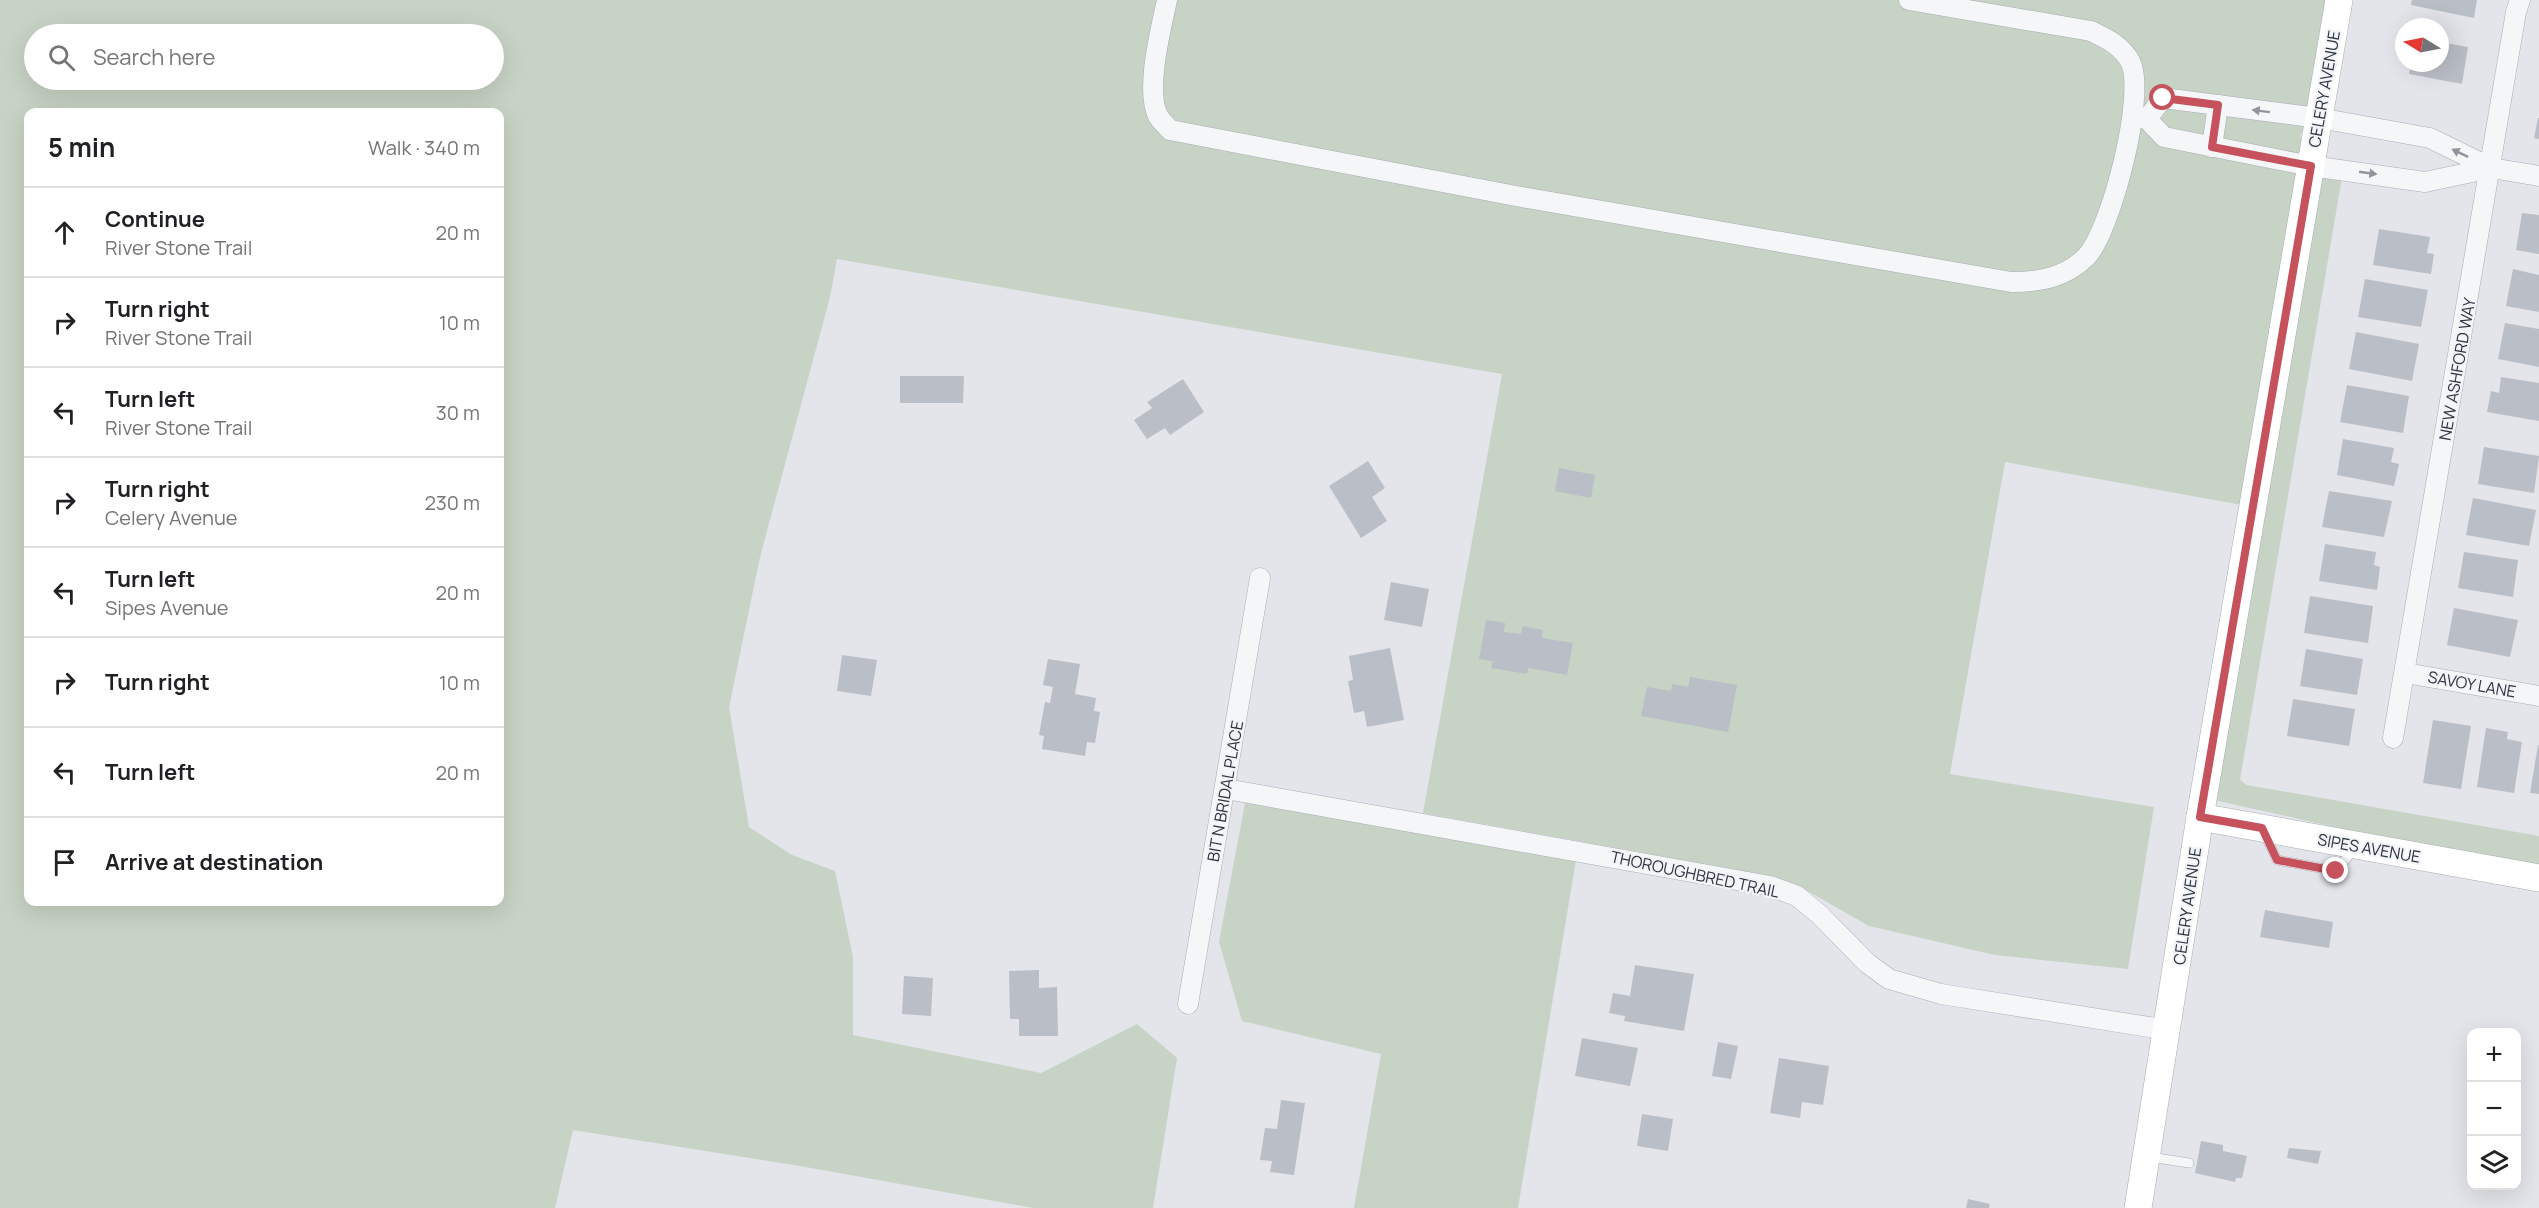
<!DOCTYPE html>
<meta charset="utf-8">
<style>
:root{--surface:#fff;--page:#f6f6f6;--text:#202124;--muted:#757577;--line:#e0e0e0}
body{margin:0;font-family:Manrope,sans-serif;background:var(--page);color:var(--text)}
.controls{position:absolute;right:18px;bottom:18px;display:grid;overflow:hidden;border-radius:12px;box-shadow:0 6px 24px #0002}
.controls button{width:54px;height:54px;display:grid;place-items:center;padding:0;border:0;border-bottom:2px solid var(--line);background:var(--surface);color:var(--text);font:30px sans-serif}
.compass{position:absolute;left:2395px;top:18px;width:54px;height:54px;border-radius:50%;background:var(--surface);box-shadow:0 6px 24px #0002;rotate:280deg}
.stop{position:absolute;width:18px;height:18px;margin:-14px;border:4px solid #c5525c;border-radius:50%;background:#fff}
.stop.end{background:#c5525c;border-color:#fff;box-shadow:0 2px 6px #0008}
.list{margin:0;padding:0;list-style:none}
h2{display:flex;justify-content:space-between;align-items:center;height:78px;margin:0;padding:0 24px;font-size:26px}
h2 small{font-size:20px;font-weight:400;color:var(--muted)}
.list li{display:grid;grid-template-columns:39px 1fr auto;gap:18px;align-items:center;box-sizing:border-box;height:90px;padding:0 24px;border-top:2px solid var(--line)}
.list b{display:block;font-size:22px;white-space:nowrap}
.list p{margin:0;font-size:20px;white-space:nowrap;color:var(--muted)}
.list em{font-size:20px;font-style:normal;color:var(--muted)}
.icon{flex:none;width:33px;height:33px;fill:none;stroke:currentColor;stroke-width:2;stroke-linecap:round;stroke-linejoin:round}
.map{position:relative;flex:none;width:2539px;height:1208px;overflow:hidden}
.search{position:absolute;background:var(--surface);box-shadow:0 6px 24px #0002;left:24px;top:24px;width:480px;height:66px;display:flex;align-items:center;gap:15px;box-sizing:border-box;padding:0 21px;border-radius:33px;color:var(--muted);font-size:22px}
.panel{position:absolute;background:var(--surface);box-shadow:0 6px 24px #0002;left:24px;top:108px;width:480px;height:798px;border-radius:12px}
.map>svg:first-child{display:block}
.green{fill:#c7d3c4;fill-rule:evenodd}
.building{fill:#babec6}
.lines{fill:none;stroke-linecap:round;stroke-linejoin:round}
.lane-casing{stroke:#a8acb4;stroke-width:10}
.street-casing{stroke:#a8acb4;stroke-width:21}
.secondary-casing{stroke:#a8acb4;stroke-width:28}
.lane{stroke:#f5f6f8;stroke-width:9}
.street{stroke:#f5f6f8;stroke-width:20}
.secondary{stroke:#fff;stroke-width:27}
.oneway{fill:#90949c}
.route{stroke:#c5525c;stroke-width:8}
.labels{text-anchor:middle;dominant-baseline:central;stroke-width:4.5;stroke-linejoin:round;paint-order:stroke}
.street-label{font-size:16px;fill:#2c3241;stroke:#f2f4f7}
</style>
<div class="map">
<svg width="2539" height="1208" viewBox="0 0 2539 1208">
<rect width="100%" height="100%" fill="#e3e5ea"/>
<g class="green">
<path d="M 0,0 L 2328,0 L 2306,130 L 2302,131 L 2300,137 L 2304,141 L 2242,505 L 2005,462 L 1950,774 L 2154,807 L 2128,969 L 1995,955 L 1869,926 L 1804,889 L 1772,876 L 1423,813 L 1502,374 L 837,259 L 830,297 L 760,557 L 729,707 L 749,827 L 792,855 L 835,871 L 853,957 L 853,1035 L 1041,1073 L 1137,1024 L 1177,1058 L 1153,1208 L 1034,1208 L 800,1166 L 573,1130 L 555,1208 L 0,1208 ZM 34,34 L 494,34 L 494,80 L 34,80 ZM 28,112 L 500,112 L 500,902 L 28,902 Z"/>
<polygon points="2324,160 2342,177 2240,780 2247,785 2539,836 2539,868 2393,840 2214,800"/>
<polygon points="1245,803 1576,860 1518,1208 1354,1208 1381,1054 1242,1021 1219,942"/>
</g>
<g class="building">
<polygon points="2412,0 2477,0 2474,18 2411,5"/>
<polygon points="2440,42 2468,47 2462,84 2409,74 2411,63 2440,63"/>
<polygon points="2538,118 2539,118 2539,139 2534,138"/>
<polygon points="2522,213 2539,215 2539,254 2516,250"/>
<polygon points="2379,229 2430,237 2427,253 2434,254 2431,274 2373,265"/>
<polygon points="2513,269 2539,275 2539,312 2506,306"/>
<polygon points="2365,279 2428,290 2421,327 2358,317"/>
<polygon points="2505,323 2539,329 2539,367 2498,359"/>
<polygon points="2356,332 2419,344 2412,381 2349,369"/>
<polygon points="900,376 964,376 963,403 900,403"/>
<polygon points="2501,377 2539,383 2539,421 2487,412 2491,391 2499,393"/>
<polygon points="1183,379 1204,412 1170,435 1165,428 1147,439 1134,420 1152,408 1147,402"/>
<polygon points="2347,385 2409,396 2403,433 2340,422"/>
<polygon points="2343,439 2394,448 2391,462 2399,464 2394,486 2337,475"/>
<polygon points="2484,447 2539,456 2534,493 2478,484"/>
<polygon points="1368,461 1385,488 1372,497 1387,521 1361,538 1329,486"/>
<polygon points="1559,468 1595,475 1591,498 1555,491"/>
<polygon points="2329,491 2392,501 2384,537 2322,527"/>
<polygon points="2473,498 2536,510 2529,546 2466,535"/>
<polygon points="2325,544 2376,552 2374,565 2380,567 2377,590 2319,581"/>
<polygon points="2464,552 2518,560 2513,597 2458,588"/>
<polygon points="1391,582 1429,589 1422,627 1384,620"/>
<polygon points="2310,596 2373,606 2368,643 2304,633"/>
<polygon points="2454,608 2518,620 2510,657 2447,645"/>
<polygon points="1486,620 1505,623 1504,632 1521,634 1523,626 1543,630 1542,638 1573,643 1567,675 1528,668 1527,674 1491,668 1493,661 1479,659"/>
<polygon points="1390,648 1404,720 1367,727 1364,711 1354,713 1348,681 1353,680 1349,656"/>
<polygon points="2306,649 2363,659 2357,695 2300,686"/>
<polygon points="842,655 877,660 871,696 837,691"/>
<polygon points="1048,659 1080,664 1075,694 1096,698 1094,711 1100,712 1095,743 1087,742 1085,756 1042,749 1044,736 1039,735 1045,702 1050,703 1053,687 1043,685"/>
<polygon points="1690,677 1737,685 1728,732 1641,716 1647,687 1671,691 1672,684 1688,687"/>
<polygon points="2293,699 2355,709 2349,746 2287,736"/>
<polygon points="2433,720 2471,726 2461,789 2423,783"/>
<polygon points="2486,728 2508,732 2507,739 2522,742 2514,793 2477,787"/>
<polygon points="2538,745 2539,745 2539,794 2530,793"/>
<polygon points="2265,910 2333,922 2329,948 2260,937"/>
<polygon points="1635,965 1694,974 1684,1031 1624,1021 1625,1016 1609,1013 1613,993 1630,996"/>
<polygon points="1039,970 1039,988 1057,987 1058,1036 1019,1036 1019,1019 1010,1019 1009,971"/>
<polygon points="904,976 933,978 931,1016 902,1014"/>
<polygon points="1582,1038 1638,1048 1630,1086 1575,1076"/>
<polygon points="1718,1042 1738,1046 1731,1079 1712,1076"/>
<polygon points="1779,1058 1829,1066 1823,1105 1802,1102 1800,1118 1770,1113"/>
<polygon points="1281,1100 1305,1103 1294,1175 1270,1172 1272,1161 1260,1160 1265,1128 1277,1129"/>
<polygon points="1642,1114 1673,1119 1668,1151 1637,1146"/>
<polygon points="2201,1141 2223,1145 2223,1151 2247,1156 2242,1178 2236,1178 2235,1182 2195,1173"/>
<polygon points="2289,1148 2321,1151 2318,1164 2287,1158"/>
<polygon points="1968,1199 1990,1204 1989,1208 1966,1208"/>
</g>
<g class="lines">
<g class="lane-casing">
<g id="lane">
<polyline points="2264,833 2277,860 2336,871 2354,849"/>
<polyline points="2150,1157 2189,1163"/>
</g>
</g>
<g class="street-casing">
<g id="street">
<path d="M 1167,0 C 1161,29 1145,89 1158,116 C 1161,121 1167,126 1170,130 L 1516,196 L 2011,282 C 2039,282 2065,278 2086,257 C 2111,232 2147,92 2130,61 C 2121,45 2107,39 2091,31 L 1909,0"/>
<polyline points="2135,116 2147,119 2164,137 2311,166 2425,182 2491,168"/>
<polyline points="2147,119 2163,98 2319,118 2430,138 2491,168 2539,176"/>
<polyline points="2212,147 2218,105"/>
<polyline points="2405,673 2539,696"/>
<polyline points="2393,738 2516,12 2520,0"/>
<polyline points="1226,789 1770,886 1797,896 1820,915 1867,963 1889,979 1941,994 2168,1030"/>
<polyline points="1188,1004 1260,578"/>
</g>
</g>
<g class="secondary-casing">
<g id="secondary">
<polyline points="2200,817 2539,878"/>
<polyline points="2138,1208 2200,817 2339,0"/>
</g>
</g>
<use href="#lane" class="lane"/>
<use href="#street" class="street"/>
<use href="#secondary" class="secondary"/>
</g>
<defs><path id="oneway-solid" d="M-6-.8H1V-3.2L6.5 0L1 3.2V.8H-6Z" transform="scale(1.5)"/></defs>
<g class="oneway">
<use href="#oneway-solid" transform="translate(2261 111) rotate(-173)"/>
<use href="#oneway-solid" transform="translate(2460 153) rotate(-154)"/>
<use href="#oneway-solid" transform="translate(2368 173) rotate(8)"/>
</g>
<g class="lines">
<polyline class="route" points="2163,98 2218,105 2212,147 2311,166 2200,817 2262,828 2277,860 2336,871"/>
</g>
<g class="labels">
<g class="street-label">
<text transform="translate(2324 89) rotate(-80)">CELERY AVENUE</text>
<text transform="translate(2457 369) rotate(-80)">NEW ASHFORD WAY</text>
<text transform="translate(2472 684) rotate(10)">SAVOY LANE</text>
<text transform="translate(1225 791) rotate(-80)">BIT N BRIDAL PLACE</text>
<text transform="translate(2369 848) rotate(10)">SIPES AVENUE</text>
<text transform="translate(1695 874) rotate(12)">THOROUGHBRED TRAIL</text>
<text transform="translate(2187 906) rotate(-82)">CELERY AVENUE</text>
</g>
</g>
</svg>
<div class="controls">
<button>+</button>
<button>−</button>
<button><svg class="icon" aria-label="layers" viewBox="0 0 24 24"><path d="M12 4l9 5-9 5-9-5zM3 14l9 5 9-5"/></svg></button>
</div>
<svg class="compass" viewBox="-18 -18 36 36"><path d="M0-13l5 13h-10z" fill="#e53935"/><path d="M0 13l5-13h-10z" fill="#757577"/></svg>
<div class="stop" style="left:2163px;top:98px"></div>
<div class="stop end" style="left:2336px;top:871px"></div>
<div class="search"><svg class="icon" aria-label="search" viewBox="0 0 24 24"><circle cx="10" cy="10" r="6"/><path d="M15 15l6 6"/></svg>Search here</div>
<section class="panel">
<h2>5 min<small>Walk · 340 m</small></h2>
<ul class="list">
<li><svg class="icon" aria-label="ahead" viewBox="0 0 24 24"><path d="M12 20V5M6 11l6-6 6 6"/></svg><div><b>Continue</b><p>River Stone Trail</p></div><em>20 m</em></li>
<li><svg class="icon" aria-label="right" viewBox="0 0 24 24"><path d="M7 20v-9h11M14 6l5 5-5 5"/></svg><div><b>Turn right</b><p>River Stone Trail</p></div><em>10 m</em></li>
<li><svg class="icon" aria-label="left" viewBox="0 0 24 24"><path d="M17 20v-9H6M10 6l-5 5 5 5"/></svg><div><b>Turn left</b><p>River Stone Trail</p></div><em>30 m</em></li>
<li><svg class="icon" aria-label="right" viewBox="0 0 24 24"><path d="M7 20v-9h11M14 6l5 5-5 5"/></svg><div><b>Turn right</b><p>Celery Avenue</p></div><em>230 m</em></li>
<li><svg class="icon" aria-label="left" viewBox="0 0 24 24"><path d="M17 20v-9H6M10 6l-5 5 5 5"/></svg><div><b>Turn left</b><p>Sipes Avenue</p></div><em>20 m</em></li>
<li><svg class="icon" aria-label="right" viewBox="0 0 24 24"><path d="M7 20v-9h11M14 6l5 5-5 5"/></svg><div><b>Turn right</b></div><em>10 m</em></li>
<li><svg class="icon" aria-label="left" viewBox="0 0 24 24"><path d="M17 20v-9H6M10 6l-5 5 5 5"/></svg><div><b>Turn left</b></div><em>20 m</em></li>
<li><svg class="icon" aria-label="arrive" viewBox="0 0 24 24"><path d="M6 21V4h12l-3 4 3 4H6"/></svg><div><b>Arrive at destination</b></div></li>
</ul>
</section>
</div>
